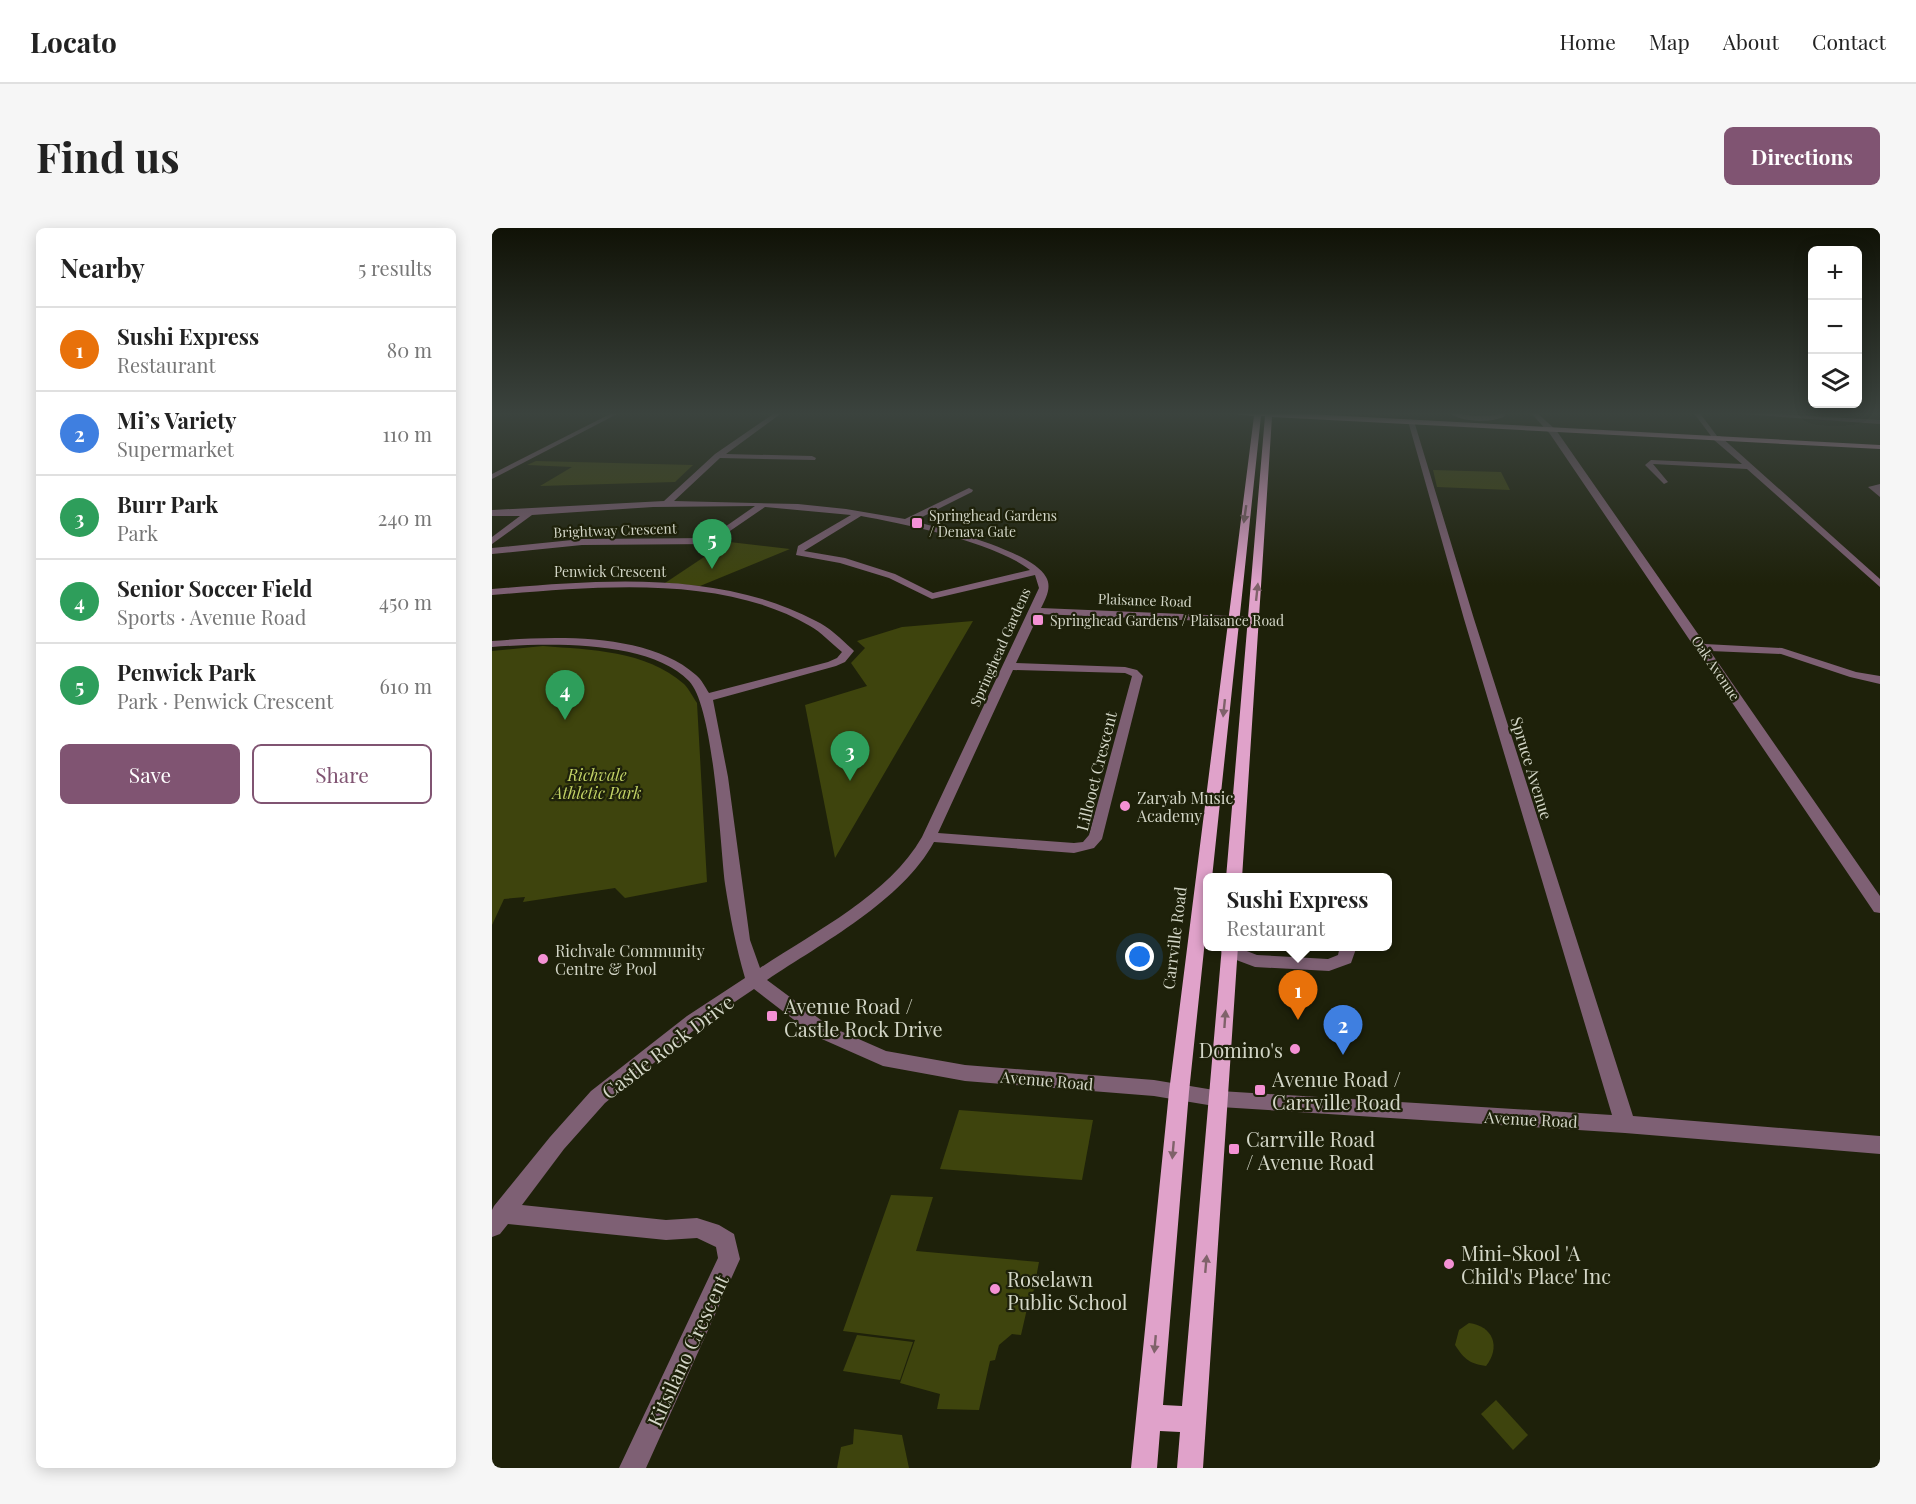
<!DOCTYPE html>
<meta charset="utf-8">
<style>
:root{--surface:#fff;--page:#f6f6f6;--text:#222;--muted:#767676;--line:#e0e0e0;--accent:#805472}
body{margin:0;font-family:"Playfair Display",serif;background:var(--page);color:var(--text)}
.controls{position:absolute;right:18px;top:18px;display:grid;overflow:hidden;border-radius:9px;box-shadow:0 3px 15px #0003}
.controls button{width:54px;height:54px;display:grid;place-items:center;padding:0;border:0;border-bottom:2px solid var(--line);background:var(--surface);color:var(--text);font:30px sans-serif}
.you{position:absolute;left:648px;top:729px;width:21px;height:21px;margin:-15px;border:4px solid #fff;border-radius:50%;background:#1a73e8;box-shadow:0 0 0 9px #1a73e833}
.badge{display:grid;place-items:center;width:39px;height:39px;border-radius:50%;background:var(--accent);color:#fff;font-size:20px;font-weight:700}
.pin{position:absolute;translate:-50% -50px;filter:drop-shadow(0 2px 3px #0008)}
.pin::after{content:'';position:absolute;top:32px;width:21px;height:18px;background:inherit;clip-path:polygon(0 0,100% 0,50% 100%)}
.popup{position:absolute;left:711px;top:645px;width:189px;height:78px;box-sizing:border-box;display:grid;place-content:center;border-radius:9px;background:var(--surface);filter:drop-shadow(0 2px 4px #0005);font-size:20px;white-space:nowrap;color:var(--muted)}
.popup b{font-size:22px;color:var(--text)}
.popup::after{content:'';position:absolute;left:50%;top:100%;margin-left:-12px;border:12px solid transparent;border-top-color:var(--surface)}
.list{margin:0;padding:0;list-style:none}
h2{display:flex;justify-content:space-between;align-items:center;height:78px;margin:0;padding:0 24px;font-size:26px}
h2 small{font-size:20px;font-weight:400;color:var(--muted)}
.list li{display:grid;grid-template-columns:39px 1fr auto;gap:18px;align-items:center;box-sizing:border-box;height:84px;padding:0 24px;border-top:2px solid var(--line)}
.list b{display:block;font-size:22px;white-space:nowrap}
.list p{margin:0;font-size:20px;white-space:nowrap;color:var(--muted)}
.list em{font-size:20px;font-style:normal;color:var(--muted)}
.actions{display:flex;gap:12px;padding:18px 24px}
.actions a{flex:1;padding:14px 0;border:2px solid var(--accent);border-radius:9px;text-align:center;font-size:21px;color:var(--accent)}
.actions .main{background:var(--accent);color:#fff}
.icon{flex:none;width:33px;height:33px;fill:none;stroke:currentColor;stroke-width:2;stroke-linecap:round;stroke-linejoin:round}
.map{position:relative;flex:none;width:1388px;height:1240px;overflow:hidden;border-radius:9px}
header{display:flex;align-items:center;gap:36px;box-sizing:border-box;height:84px;padding:0 30px;background:var(--surface);border-bottom:2px solid var(--line)}
header strong{font-size:28px}
nav{display:flex;gap:33px;margin-inline-start:auto;font-size:21px}
.intro{display:flex;align-items:center;justify-content:space-between;box-sizing:border-box;height:144px;padding:0 36px}
h1{margin:0;font-size:42px}
.button{padding:15px 27px;border-radius:9px;background:var(--accent);color:#fff;font-size:21px;font-weight:700}
main{display:flex;gap:36px;padding:0 36px}
aside{flex:1;background:var(--surface);border-radius:9px;box-shadow:0 3px 15px #0003}
.map>svg:first-child{display:block}
.green{fill:#3e440d}
.lines{fill:none;stroke-linecap:round;stroke-linejoin:round}
.minor{fill:#7e6074;fill-rule:evenodd}
.major{fill:#e0a2ca;fill-rule:evenodd}
.oneway{fill:#7f626a}
.poi-dot{fill:#f491d4;stroke:#1e210a;stroke-width:2}
.labels{text-anchor:middle;dominant-baseline:central;stroke-width:4.5;stroke-linejoin:round;paint-order:stroke}
.far-poi-label{font-size:14px;fill:#d3d6c7;stroke:#1e210a;text-anchor:start}
.far-street-label{font-size:14px;fill:#d3d6c7;stroke:#1e210a}
.street-label{font-size:16px;fill:#d3d6c7;stroke:#1e210a}
.park-label{font-size:16px;font-style:italic;fill:#c3d366;stroke:#1e210a}
.poi-label{font-size:16px;fill:#d3d6c7;stroke:#1e210a;text-anchor:start}
.near-poi-label{font-size:20px;fill:#d3d6c7;stroke:#1e210a;text-anchor:start}
.near-street-label{font-size:20px;fill:#d3d6c7;stroke:#1e210a}
</style>
<header>
<strong>Locato</strong>
<nav><a>Home</a><a>Map</a><a>About</a><a>Contact</a></nav>
</header>
<div class="intro"><h1>Find us</h1><a class="button">Directions</a></div>
<main>
<aside>
<h2>Nearby<small>5 results</small></h2>
<ul class="list">
<li><span class="badge" style="background:#e8710a">1</span><div><b>Sushi Express</b><p>Restaurant</p></div><em>80 m</em></li>
<li><span class="badge" style="background:#3f7fe0">2</span><div><b>Mi’s Variety</b><p>Supermarket</p></div><em>110 m</em></li>
<li><span class="badge" style="background:#2e9e5b">3</span><div><b>Burr Park</b><p>Park</p></div><em>240 m</em></li>
<li><span class="badge" style="background:#2e9e5b">4</span><div><b>Senior Soccer Field</b><p>Sports · Avenue Road</p></div><em>450 m</em></li>
<li><span class="badge" style="background:#2e9e5b">5</span><div><b>Penwick Park</b><p>Park · Penwick Crescent</p></div><em>610 m</em></li>
</ul>
<div class="actions"><a class="main">Save</a><a>Share</a></div>
</aside>
<div class="map">
<svg width="1388" height="1240" viewBox="0 0 1388 1240">
<rect width="100%" height="100%" fill="#1e210a"/>
<g class="green">
<polygon points="44,233 201,237 183,254 48,258 80,239 35,237"/>
<polygon points="941,242 1009,244 1018,262 945,259"/>
<polygon points="229,313 298,321 208,358 173,355 215,327"/>
<polygon points="481,393 343,630 313,477 375,458 359,435 373,420 365,413 410,399"/>
<path d="M 51,418 C 99,422 153,422 192,456 C 197,461 201,469 205,475 L 215,654 L 133,670 L 123,660 L 31,674 L 33,669 L 12,671 L 0,697 L 0,423 Z"/>
<polygon points="467,882 601,892 590,952 448,941"/>
<polygon points="399,967 441,969 424,1023 547,1034 540,1071 537,1072 529,1107 520,1106 507,1117 503,1132 498,1133 487,1182 445,1181 448,1166 408,1155 423,1112 351,1103"/>
<path d="M 977,1095 C 1001,1098 1009,1119 994,1138 C 978,1136 972,1131 963,1117 L 967,1102 Z"/>
<polygon points="365,1107 421,1114 408,1152 351,1143"/>
<polygon points="1004,1172 1036,1207 1021,1222 989,1186"/>
<polygon points="362,1201 410,1207 417,1240 345,1240 349,1219 361,1216"/>
</g>
<g class="lines">
<g class="minor">
<polygon points="122,184 129,184 0,251 0,246"/>
<path d="M 284,184 L 291,184 L 234,226 L 320,228 L 324,230 L 323,232 L 228,230 L 182,273 L 306,276 L 354,281 L 413,291 L 477,260 L 481,262 L 480,264 L 422,293 C 451,301 540,323 554,349 C 560,359 554,370 549,380 L 762,389 L 767,392 L 762,395 L 547,386 L 524,435 L 633,439 L 645,442 L 651,448 L 610,611 L 602,620 L 582,625 L 442,614 C 410,673 330,715 275,752 L 337,798 L 394,823 L 473,837 L 662,852 L 728,863 L 1120,887 L 972,391 L 916,193 L 919,191 L 922,193 L 982,391 L 1141,888 L 1388,908 L 1388,926 L 1133,905 L 728,879 L 662,868 L 473,853 L 391,838 L 323,808 L 262,761 L 207,798 L 113,875 L 72,921 L 30,977 L 174,992 L 205,990 L 227,997 L 242,1006 L 248,1031 L 154,1240 L 127,1240 L 226,1030 L 224,1019 L 205,1010 L 174,1012 L 16,996 L 8,1006 L 0,1009 L 0,982 L 2,978 L 58,909 L 99,863 L 195,788 L 253,750 C 244,719 238,688 233,656 C 228,615 222,479 197,453 C 157,411 53,415 0,419 L 0,413 C 60,408 156,404 204,447 C 210,452 213,459 217,465 L 336,434 L 345,430 L 350,424 C 339,415 329,404 318,398 C 228,345 100,359 0,367 L 0,361 C 107,352 225,341 324,393 C 337,399 349,411 360,421 L 362,423 L 353,434 L 344,438 L 221,472 L 236,549 L 258,712 L 268,740 C 322,704 397,667 430,609 L 547,360 L 543,347 L 440,371 L 397,350 L 348,335 L 304,327 L 306,318 L 359,287 L 273,279 L 219,316 L 90,317 L 0,326 L 0,320 L 90,311 L 217,310 L 263,278 L 161,279 L 40,287 L 0,316 L 0,309 L 28,288 L 0,288 L 0,282 L 172,273 L 223,226 ZM 369,288 C 413,296 502,314 538,342 L 441,365 L 403,346 L 353,330 L 312,323 ZM 521,442 L 633,445 L 640,448 L 597,607 L 591,614 L 582,615 L 446,605 Z"/>
<path d="M 955,184 L 983,188 L 1006,187 L 1006,184 L 1012,184 L 1013,188 C 998,196 969,194 955,184 Z"/>
<polygon points="1038,184 1044,184 1064,202 1213,416 1290,420 1364,444 1388,448 1388,456 1358,449 1289,426 1218,423 1388,668 1388,685 1382,684 1058,206"/>
<polygon points="1201,184 1207,184 1225,208 1219,208"/>
<polygon points="1222,184 1250,184 1388,192 1388,196"/>
<polygon points="1222,208 1228,208 1388,351 1388,359 1255,241 1161,236 1176,254 1172,256 1153,237 1159,232 1250,236 1222,212"/>
<polygon points="1388,256 1388,269 1376,259"/>
<polygon points="742,718 765,727 836,731 846,727 848,718 865,718 859,735 837,743 763,739 731,727 729,723 731,719"/>
</g>
<polygon class="major" points="724,184 780,184 1388,217 1388,221 780,189 750,650 734,650 773,188 769,188 720,650 716,650 716,684 697,864 671,1177 690,1178 730,718 746,718 711,1240 685,1240 688,1204 668,1203 665,1240 639,1240 677,864 762,188"/>
</g>
<defs><path id="oneway-solid" d="M-6-.8H1V-3.2L6.5 0L1 3.2V.8H-6Z" transform="scale(1.5)"/></defs>
<g class="oneway">
<use href="#oneway-solid" transform="translate(753 286) rotate(98)"/>
<use href="#oneway-solid" transform="translate(765 364) rotate(-84)"/>
<use href="#oneway-solid" transform="translate(732 480) rotate(96)"/>
<use href="#oneway-solid" transform="translate(733 791) rotate(-86)"/>
<use href="#oneway-solid" transform="translate(681 922) rotate(95)"/>
<use href="#oneway-solid" transform="translate(714 1036) rotate(-85)"/>
<use href="#oneway-solid" transform="translate(663 1116) rotate(95)"/>
</g>
<linearGradient id="sky" x2="0" y2="1"><stop stop-color="#101206"/><stop offset="0.52" stop-color="#3b433e"/><stop offset="1" stop-color="#3b433e" stop-opacity="0"/></linearGradient>
<rect width="1388" height="357" fill="url(#sky)"/>
<g class="poi-dot">
<rect x="419" y="289" width="12" height="12" rx="3"/>
<rect x="540" y="386" width="12" height="12" rx="3"/>
<circle cx="633" cy="578" r="6"/>
<circle cx="51" cy="731" r="6"/>
<rect x="274" y="782" width="12" height="12" rx="3"/>
<circle cx="803" cy="821" r="6"/>
<rect x="762" y="856" width="12" height="12" rx="3"/>
<rect x="736" y="915" width="12" height="12" rx="3"/>
<circle cx="957" cy="1036" r="6"/>
<circle cx="503" cy="1061" r="6"/>
</g>
<g class="labels">
<g class="far-poi-label">
<text x="437" y="287">Springhead Gardens<tspan x="437" dy="16">/ Denava Gate</tspan></text>
<text x="558" y="392">Springhead Gardens / Plaisance Road</text>
</g>
<g class="far-street-label">
<text transform="translate(123 302) rotate(-2)">Brightway Crescent</text>
<text x="118" y="343">Penwick Crescent</text>
<text transform="translate(653 372) rotate(2)">Plaisance Road</text>
<text transform="translate(508 419) rotate(-66)">Springhead Gardens</text>
<text transform="translate(1224 440) rotate(56)">Oak Avenue</text>
</g>
<g class="street-label">
<text transform="translate(1040 540) rotate(73)">Spruce Avenue</text>
<text transform="translate(604 543) rotate(-76)">Lillooet Crescent</text>
<text transform="translate(682 710) rotate(-83)">Carrville Road</text>
<text transform="translate(555 852) rotate(5)">Avenue Road</text>
<text transform="translate(1039 891) rotate(3)">Avenue Road</text>
</g>
<g class="park-label">
<text x="105" y="546">Richvale<tspan x="105" dy="18">Athletic Park</tspan></text>
</g>
<g class="poi-label">
<text x="645" y="569">Zaryab Music<tspan x="645" dy="18">Academy</tspan></text>
<text x="63" y="722">Richvale Community<tspan x="63" dy="18">Centre &amp; Pool</tspan></text>
</g>
<g class="near-poi-label">
<text x="292" y="777">Avenue Road /<tspan x="292" dy="23">Castle Rock Drive</tspan></text>
<text x="791" y="821" text-anchor="end">Domino's</text>
<text x="780" y="850">Avenue Road /<tspan x="780" dy="23">Carrville Road</tspan></text>
<text x="754" y="910">Carrville Road<tspan x="754" dy="23">/ Avenue Road</tspan></text>
<text x="969" y="1024">Mini-Skool 'A<tspan x="969" dy="23">Child's Place' Inc</tspan></text>
<text x="515" y="1050">Roselawn<tspan x="515" dy="23">Public School</tspan></text>
</g>
<g class="near-street-label">
<text transform="translate(175 818) rotate(-37)">Castle Rock Drive</text>
<text transform="translate(195 1122) rotate(-65)">Kitsilano Crescent</text>
</g>
</g>
</svg>
<div class="controls">
<button>+</button>
<button>−</button>
<button><svg class="icon" aria-label="layers" viewBox="0 0 24 24"><path d="M12 4l9 5-9 5-9-5zM3 14l9 5 9-5"/></svg></button>
</div>
<div class="you"></div>
<div class="pin badge" style="left:806px;top:792px;background:#e8710a">1</div>
<div class="popup"><b>Sushi Express</b>Restaurant</div>
<div class="pin badge" style="left:851px;top:827px;background:#3f7fe0">2</div>
<div class="pin badge" style="left:358px;top:553px;background:#2e9e5b">3</div>
<div class="pin badge" style="left:73px;top:492px;background:#2e9e5b">4</div>
<div class="pin badge" style="left:220px;top:341px;background:#2e9e5b">5</div>
</div>
</main>
